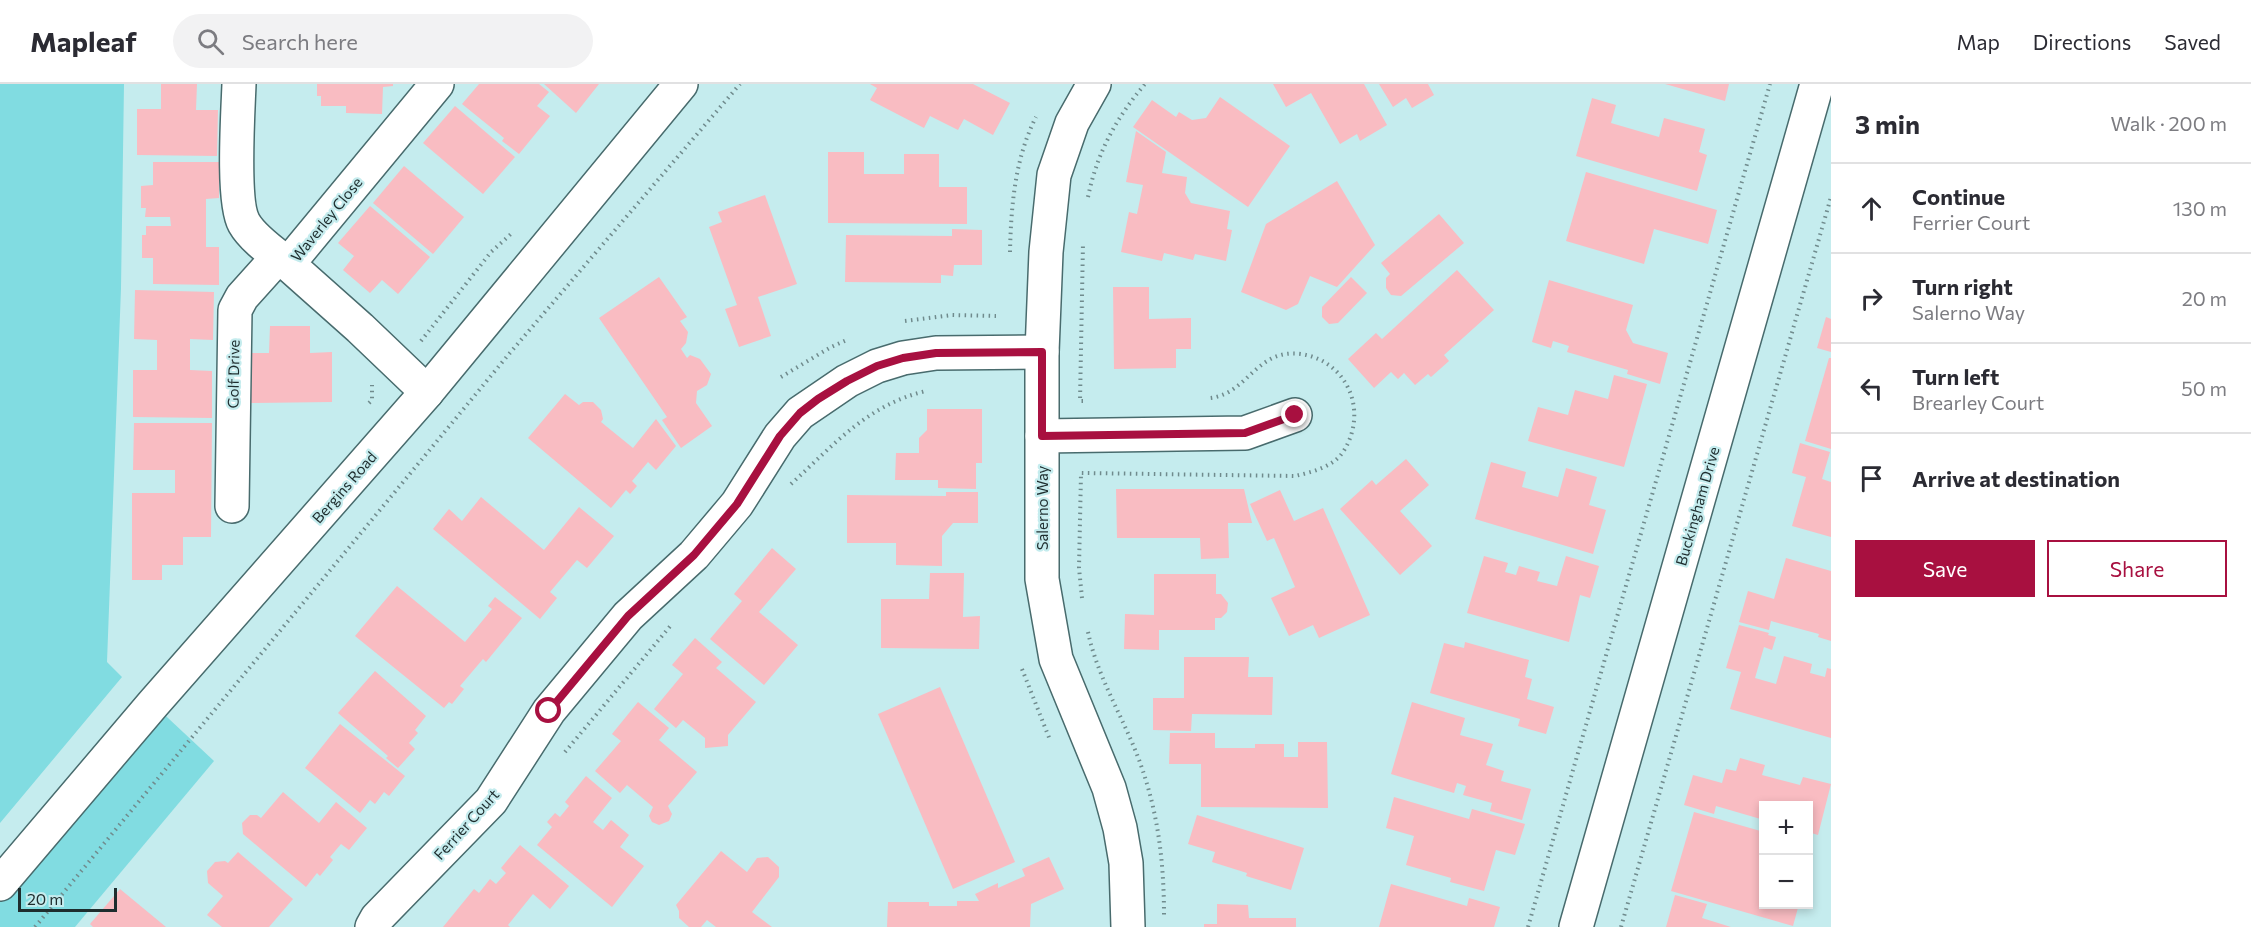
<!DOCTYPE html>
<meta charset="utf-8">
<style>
:root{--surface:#fff;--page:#f2f2f3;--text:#2b2b33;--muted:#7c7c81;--line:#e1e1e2;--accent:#a81040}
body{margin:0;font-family:Commissioner,sans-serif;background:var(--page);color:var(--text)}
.controls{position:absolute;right:18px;bottom:18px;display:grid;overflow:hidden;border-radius:0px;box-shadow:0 3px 9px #0003}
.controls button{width:54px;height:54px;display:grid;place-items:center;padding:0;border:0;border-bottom:2px solid var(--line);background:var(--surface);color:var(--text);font:30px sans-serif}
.scale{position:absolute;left:18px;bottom:15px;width:99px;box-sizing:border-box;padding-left:6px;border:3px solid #1e2d2e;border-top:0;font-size:16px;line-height:21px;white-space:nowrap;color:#1e2d2e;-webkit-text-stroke:4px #c5ecee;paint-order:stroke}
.stop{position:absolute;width:18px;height:18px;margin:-14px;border:4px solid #a81040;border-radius:50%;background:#fff}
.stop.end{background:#a81040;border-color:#fff;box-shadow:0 2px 6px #0008}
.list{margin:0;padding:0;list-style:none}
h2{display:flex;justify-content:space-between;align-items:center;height:78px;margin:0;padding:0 24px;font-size:26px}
h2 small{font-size:20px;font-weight:400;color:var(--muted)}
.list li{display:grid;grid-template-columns:39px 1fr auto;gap:18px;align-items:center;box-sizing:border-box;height:90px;padding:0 24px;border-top:2px solid var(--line)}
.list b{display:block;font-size:22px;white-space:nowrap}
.list p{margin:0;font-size:20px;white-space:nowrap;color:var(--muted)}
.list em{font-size:20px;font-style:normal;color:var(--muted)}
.actions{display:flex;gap:12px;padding:18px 24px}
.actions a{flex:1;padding:14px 0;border:2px solid var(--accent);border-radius:0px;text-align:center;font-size:21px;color:var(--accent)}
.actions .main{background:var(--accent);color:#fff}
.icon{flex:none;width:33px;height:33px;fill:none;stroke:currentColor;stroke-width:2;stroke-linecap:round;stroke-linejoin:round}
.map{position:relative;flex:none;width:1831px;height:843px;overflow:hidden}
header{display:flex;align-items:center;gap:36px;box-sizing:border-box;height:84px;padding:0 30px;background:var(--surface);border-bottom:2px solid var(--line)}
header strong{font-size:28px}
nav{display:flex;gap:33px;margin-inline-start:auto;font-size:21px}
.search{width:420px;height:54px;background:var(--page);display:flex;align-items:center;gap:15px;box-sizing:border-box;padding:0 21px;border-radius:33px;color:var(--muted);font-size:22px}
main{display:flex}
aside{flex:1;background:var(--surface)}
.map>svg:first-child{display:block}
.green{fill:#81dce1}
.building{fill:#f9bcc2}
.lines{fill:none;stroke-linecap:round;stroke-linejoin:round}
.street-casing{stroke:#486b6d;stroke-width:36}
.secondary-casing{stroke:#486b6d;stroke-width:36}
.path{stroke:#708b8d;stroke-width:4;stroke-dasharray:1.5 4.5;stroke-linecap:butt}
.street{stroke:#fff;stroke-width:33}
.secondary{stroke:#fff;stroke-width:33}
.route{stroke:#a81040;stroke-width:8}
.labels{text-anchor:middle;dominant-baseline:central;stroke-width:4.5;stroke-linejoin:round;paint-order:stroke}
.street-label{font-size:15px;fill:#1e2d2e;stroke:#c5ecee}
</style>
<header>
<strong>Mapleaf</strong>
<div class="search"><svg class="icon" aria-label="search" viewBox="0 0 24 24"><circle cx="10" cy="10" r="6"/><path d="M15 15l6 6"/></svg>Search here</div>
<nav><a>Map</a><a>Directions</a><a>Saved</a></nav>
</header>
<main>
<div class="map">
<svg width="1831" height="843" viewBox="0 0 1831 843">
<rect width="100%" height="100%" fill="#c5ecee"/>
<g class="green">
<polygon points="0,0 124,0 121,204 107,578 122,593 0,739"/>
<polygon points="153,620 214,677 75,843 0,843 0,800"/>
</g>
<g class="building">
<polygon points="161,0 197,0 196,26 218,26 217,72 137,71 137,25 161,25"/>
<polygon points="317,0 393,0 393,2 383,3 382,30 346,29 346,22 321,22 321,12 317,12"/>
<polygon points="479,0 539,0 549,8 537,22 550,32 519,70 502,57 504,54 462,20"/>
<polygon points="544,0 599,0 576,29"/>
<polygon points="870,0 973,0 1010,19 993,51 964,35 958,46 930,32 924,44 870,16 877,4"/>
<polygon points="1273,0 1364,0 1387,41 1360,57 1357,50 1340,60 1311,9 1286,23"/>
<polygon points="1379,0 1428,0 1434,11 1412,24 1406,14 1393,23"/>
<polygon points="1665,0 1729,0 1725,17"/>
<polygon points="1220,13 1290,62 1248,123 1133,43 1152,16 1176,33 1179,28 1192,36 1206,34"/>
<polygon points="1592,14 1616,21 1611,39 1659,53 1664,34 1705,45 1699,68 1707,71 1697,107 1576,72"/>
<polygon points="455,22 515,73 483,110 423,59"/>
<polygon points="1136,47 1166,68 1162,89 1187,93 1185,109 1191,119 1230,127 1227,145 1232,146 1226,177 1195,170 1193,176 1164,169 1162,177 1121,168 1129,128 1137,130 1143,101 1126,98"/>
<polygon points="828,68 864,68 864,90 904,90 904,70 939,70 939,103 967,103 967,140 828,139"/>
<polygon points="153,78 219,78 219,114 206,115 206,163 219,163 219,201 153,200 153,174 142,174 142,151 146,151 146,142 171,142 170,133 145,133 146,124 141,124 141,102 153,101"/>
<polygon points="404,82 464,133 433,170 373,119"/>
<polygon points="1586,88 1717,126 1708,160 1654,145 1644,180 1566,157"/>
<polygon points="1337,97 1375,161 1337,203 1310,192 1298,220 1286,226 1241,208 1266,140"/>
<polygon points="765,111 797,200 758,213 771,252 739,263 725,225 737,221 709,143 722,138 718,128"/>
<polygon points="370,122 430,173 398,210 382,196 370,209 343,186 354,172 338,159"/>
<polygon points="1439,130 1464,159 1401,212 1391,211 1386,204 1386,194 1390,190 1381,179"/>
<polygon points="952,145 982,146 982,181 954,181 953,192 941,191 941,199 845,198 846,151 952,152"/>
<polygon points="1457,186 1494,226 1444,271 1449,277 1431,293 1428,290 1415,301 1404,289 1398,295 1391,288 1374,304 1348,275 1376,249 1382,255"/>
<polygon points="659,193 687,233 680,237 688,248 686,259 681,265 687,274 690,271 700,275 711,290 707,301 697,307 696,319 712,342 681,364 662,336 667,333 599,234"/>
<polygon points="1351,193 1367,209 1338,239 1329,240 1322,233 1322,223"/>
<polygon points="1549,196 1633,221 1626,246 1633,259 1668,269 1660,300 1627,290 1628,286 1567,268 1569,262 1553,257 1551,264 1532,258"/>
<polygon points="1113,203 1149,203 1149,235 1191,234 1191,265 1176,265 1176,284 1114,285"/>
<polygon points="135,206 214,208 213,256 190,255 190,286 212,287 212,334 133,333 133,286 157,286 157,256 134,255"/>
<polygon points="1826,233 1831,235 1831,268 1817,264"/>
<polygon points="270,242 310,242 310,269 332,268 332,318 251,319 251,269 269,269"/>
<polygon points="1829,274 1831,274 1831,365 1805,357"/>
<polygon points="1614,291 1647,300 1624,383 1528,357 1538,323 1568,331 1575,306 1608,315"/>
<polygon points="565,310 579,321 583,318 593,318 601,326 603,335 601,338 633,364 656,335 676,362 656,386 648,378 632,397 637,402 630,410 626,406 611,424 528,354"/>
<polygon points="927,325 982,325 982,379 976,379 976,405 938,404 938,396 895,396 896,369 919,369 919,354 927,346"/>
<polygon points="134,339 212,339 211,453 183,453 183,481 162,481 162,496 132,496 132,409 175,409 175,386 133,386"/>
<polygon points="1800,359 1830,368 1822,395 1831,398 1831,453 1792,442 1806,393 1792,389"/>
<polygon points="1406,375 1429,401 1400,427 1432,462 1400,491 1340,425 1372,396 1376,401"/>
<polygon points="1491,378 1526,388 1522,403 1558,413 1566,384 1597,393 1589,421 1606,426 1593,470 1475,435"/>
<polygon points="1116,405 1244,405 1252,439 1228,439 1229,474 1201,475 1200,454 1117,454"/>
<polygon points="1280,406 1294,437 1323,424 1370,531 1319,554 1313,541 1289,552 1271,514 1295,503 1274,454 1267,457 1250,420"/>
<polygon points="946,408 978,408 978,439 953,439 942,452 942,482 896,481 896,459 847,459 847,411 946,412"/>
<polygon points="481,413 544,466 579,423 614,452 587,484 577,476 550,508 557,514 540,535 433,445 449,425 462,437"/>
<polygon points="772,464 796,485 759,528 798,561 764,601 710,555 742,517 734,510"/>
<polygon points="1484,472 1508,479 1505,488 1516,491 1519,482 1540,488 1537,497 1557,502 1566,472 1599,482 1590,514 1580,511 1569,558 1467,529"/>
<polygon points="1786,474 1831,487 1831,557 1818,553 1819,550 1771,537 1769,546 1739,538 1748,507 1774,515"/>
<polygon points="930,489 964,489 963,533 980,532 979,565 881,564 881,515 929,515"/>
<polygon points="1154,490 1216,490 1216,510 1221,510 1228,519 1227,528 1221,534 1215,534 1215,546 1159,546 1159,566 1124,565 1125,530 1154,531"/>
<polygon points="397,502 465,558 492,525 488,522 495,513 522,534 486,578 483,575 460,602 464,605 452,620 449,618 444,624 355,552"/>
<polygon points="1739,541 1769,549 1768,551 1776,553 1772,566 1764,563 1755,594 1776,600 1784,572 1812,580 1810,589 1825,593 1827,584 1831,585 1831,654 1730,625 1741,588 1726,584"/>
<polygon points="695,554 722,578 716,584 756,618 728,651 728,662 705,664 705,654 683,636 676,644 654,625 683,590 672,581"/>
<polygon points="1465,558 1529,576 1525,593 1532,595 1527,615 1554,623 1546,650 1518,642 1520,635 1430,609 1444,559 1464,564"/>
<polygon points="1184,573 1249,573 1248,593 1273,593 1272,631 1192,630 1191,647 1153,646 1153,614 1184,614"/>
<polygon points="375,587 426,632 415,646 418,649 409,659 415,665 398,684 386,674 388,672 338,629"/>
<polygon points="940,603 1015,778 953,805 878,630"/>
<polygon points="638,618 669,644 659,656 697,688 668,722 672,730 669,737 659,741 652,738 649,732 653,723 627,701 620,709 595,687 621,657 612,650"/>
<polygon points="1412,618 1465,634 1460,651 1493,660 1486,681 1504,687 1501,697 1531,705 1522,736 1490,727 1492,719 1463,711 1466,702 1457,699 1454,709 1391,690"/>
<polygon points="340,640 405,692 389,712 384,708 375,720 370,716 360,729 305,684"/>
<polygon points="1170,649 1215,649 1215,664 1255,664 1255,660 1284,660 1284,673 1298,673 1298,658 1327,658 1328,724 1201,723 1201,680 1169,680"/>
<polygon points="1740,674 1765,681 1762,691 1800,701 1803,693 1831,700 1818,751 1808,748 1808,722 1764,722 1764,736 1716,722 1714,730 1684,721 1693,691 1722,699 1726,685 1736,687"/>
<polygon points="586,692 612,714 593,738 603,746 611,736 629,751 620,763 644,782 612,823 537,761 552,743 547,738 555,729 560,733 569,722 565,718"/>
<polygon points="283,708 319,739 336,718 367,744 349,766 341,760 330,773 333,776 320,792 317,789 306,803 243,750 242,739 250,731 257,731 261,734"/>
<polygon points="1394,713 1469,735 1472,725 1525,740 1515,771 1496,766 1484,807 1450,798 1451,794 1406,781 1414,752 1386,744"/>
<polygon points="1694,728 1764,748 1764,820 1799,820 1793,842 1671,807"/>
<polygon points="1197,731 1304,764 1291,806 1246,792 1247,789 1212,778 1215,768 1188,760"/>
<polygon points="520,761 569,802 550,825 533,810 508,841 510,843 443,843 474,805 479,809 490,795 496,800 506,789 501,784"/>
<polygon points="721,767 747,788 757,774 768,773 779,783 779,793 752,828 772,843 716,843 707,836 701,843 689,843 679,834 679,827 676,821"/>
<polygon points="238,768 293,815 269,843 222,843 207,831 223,812 208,799 207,787 215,778 225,777 228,779"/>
<polygon points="1049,773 1064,805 1031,820 1030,843 887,843 888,818 929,818 929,822 957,822 957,817 979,817 975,810 998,799 998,804 1025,792 1022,785"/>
<polygon points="1391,800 1467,822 1469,814 1500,823 1494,843 1379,843"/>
<polygon points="120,805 166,843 93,843 90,840"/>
<polygon points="1675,811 1707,820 1702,834 1731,843 1666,843"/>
<polygon points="1217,820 1248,821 1249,834 1296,834 1296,843 1204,843 1204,840 1217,840"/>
</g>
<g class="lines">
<g class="street-casing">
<g id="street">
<path d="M 239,0 C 238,28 232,118 244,139 C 253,155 274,169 288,180"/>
<polyline points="1094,0 1072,39 1054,91 1046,168 1042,268 1042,495 1056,575 1109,704 1120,744 1126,779 1128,843"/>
<polyline points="427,308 360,244 288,180 437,0"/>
<polyline points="1042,352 1245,349 1295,331"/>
<polyline points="232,422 235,226 242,213 278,173"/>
<polyline points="372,843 377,834 491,717 549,627 628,532 694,471 737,420 780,352 800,329 847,297 877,282 903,274 936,269 1042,268"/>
<polyline points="1576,843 1817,0"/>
</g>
</g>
<g class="secondary-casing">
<polyline id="secondary" points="0,800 153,620 427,308 681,0"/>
</g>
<g class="path">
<path d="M 1088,113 C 1097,69 1116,34 1145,0"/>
<path d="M 1010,168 C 1011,122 1015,74 1036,33"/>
<polyline points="905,237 952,231 996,232"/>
<polyline points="421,257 491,168 512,149"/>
<polyline points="781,293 831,263 849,255"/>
<polyline points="1083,317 1080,317 1083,159"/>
<polyline points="369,319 372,316 372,301"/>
<path d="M 791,400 C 835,360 867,321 926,307"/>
<path d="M 1082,514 L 1079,484 L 1081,389 L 1295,392 C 1312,388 1333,383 1343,368 C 1369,328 1348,277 1301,270 C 1256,264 1248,310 1210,314"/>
<path d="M 1088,548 C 1097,591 1120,628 1136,668 C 1157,721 1164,774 1164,831"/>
<polyline points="1022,585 1050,656"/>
<polyline points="565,668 672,540"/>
<polyline points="35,843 509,270 740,0"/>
<polyline points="1528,843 1770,0"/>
<polyline points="1621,843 1831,113"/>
</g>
<use href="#street" class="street"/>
<use href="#secondary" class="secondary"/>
</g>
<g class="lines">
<polyline class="route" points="549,627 628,532 694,471 737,420 780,352 800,329 818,315 847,297 877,282 903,274 936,269 1042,268 1042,352 1245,349 1295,331"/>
</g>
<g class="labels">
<g class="street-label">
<text transform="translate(326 135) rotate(-51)">Waverley Close</text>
<text transform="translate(233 290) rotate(-89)">Golf Drive</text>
<text transform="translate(344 403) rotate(-49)">Bergins Road</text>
<text transform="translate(1697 422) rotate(-74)">Buckingham Drive</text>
<text transform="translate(1042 424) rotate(-90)">Salerno Way</text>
<text transform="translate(466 740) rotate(-48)">Ferrier Court</text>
</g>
</g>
</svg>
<div class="controls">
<button>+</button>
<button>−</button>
</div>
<div class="scale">20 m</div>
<div class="stop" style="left:549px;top:627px"></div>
<div class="stop end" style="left:1295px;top:331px"></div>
</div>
<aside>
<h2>3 min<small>Walk · 200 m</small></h2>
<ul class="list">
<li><svg class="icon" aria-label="ahead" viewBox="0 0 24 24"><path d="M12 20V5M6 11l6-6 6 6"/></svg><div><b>Continue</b><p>Ferrier Court</p></div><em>130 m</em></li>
<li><svg class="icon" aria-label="right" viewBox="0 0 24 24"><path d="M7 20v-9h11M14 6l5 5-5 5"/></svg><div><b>Turn right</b><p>Salerno Way</p></div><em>20 m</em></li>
<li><svg class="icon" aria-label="left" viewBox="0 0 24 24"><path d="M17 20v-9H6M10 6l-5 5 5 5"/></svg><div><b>Turn left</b><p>Brearley Court</p></div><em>50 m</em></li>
<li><svg class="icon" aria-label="arrive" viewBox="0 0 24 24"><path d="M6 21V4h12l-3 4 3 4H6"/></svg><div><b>Arrive at destination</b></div></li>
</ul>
<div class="actions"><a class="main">Save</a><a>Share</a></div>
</aside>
</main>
